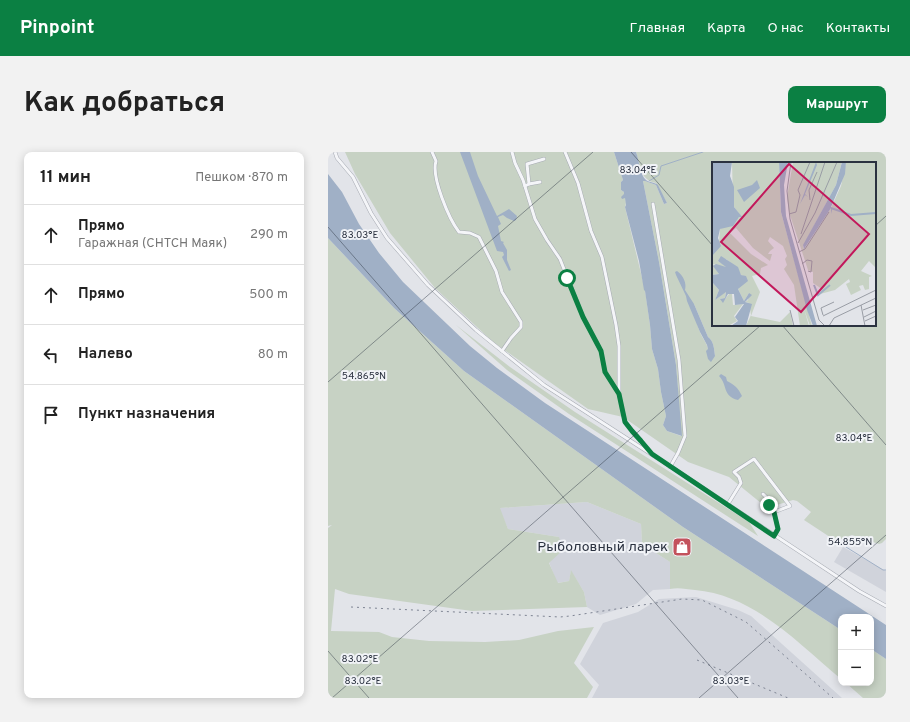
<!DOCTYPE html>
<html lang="ru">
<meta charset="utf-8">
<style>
:root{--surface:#fff;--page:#f2f2f2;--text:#222;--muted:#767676;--line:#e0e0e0;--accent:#0b8043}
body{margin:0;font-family:Overpass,sans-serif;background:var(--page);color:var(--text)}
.controls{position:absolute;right:12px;bottom:12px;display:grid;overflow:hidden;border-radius:8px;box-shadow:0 2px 10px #0003}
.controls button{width:36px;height:36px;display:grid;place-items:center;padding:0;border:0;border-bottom:1px solid var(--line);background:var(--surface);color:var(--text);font:20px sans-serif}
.stop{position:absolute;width:12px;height:12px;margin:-9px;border:3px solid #0b8043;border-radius:50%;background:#fff}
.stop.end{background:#0b8043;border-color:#fff;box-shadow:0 1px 4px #0008}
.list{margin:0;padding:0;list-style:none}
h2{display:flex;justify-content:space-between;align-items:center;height:52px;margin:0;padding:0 16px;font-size:17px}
h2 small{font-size:13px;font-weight:400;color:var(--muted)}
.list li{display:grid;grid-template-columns:26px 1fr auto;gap:12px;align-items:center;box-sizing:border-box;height:60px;padding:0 16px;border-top:1px solid var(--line)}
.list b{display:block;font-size:15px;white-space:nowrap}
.list p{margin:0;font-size:13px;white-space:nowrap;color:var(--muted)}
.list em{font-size:13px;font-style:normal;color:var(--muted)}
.icon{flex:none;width:22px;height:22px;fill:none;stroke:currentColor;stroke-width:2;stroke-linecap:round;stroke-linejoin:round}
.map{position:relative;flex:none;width:558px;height:546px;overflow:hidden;border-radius:8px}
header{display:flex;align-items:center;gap:24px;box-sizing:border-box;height:56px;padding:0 20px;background:var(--accent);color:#fff}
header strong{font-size:19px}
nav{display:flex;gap:22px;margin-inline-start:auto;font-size:14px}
.intro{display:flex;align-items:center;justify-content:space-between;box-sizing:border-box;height:96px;padding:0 24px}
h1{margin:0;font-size:28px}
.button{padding:10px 18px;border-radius:8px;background:var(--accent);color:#fff;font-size:14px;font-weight:700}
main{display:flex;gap:24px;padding:0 24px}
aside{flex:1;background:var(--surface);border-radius:8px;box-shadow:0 2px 10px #0003}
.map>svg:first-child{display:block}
.built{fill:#d0d3db}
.green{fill:#c7d2c4;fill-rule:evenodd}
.water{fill:#a0b0c6}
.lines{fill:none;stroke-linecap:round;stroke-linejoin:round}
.stream{stroke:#a0b0c6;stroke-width:1}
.street-casing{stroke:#a7abb3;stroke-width:4}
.street{stroke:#f4f5f8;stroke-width:3}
.rail{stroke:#7d8392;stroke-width:1;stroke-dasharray:2 4;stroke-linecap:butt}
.route{stroke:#0b8043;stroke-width:5}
.ticks{fill:none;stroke:#2b3240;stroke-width:1;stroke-opacity:0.45}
.labels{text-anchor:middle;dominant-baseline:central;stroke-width:4;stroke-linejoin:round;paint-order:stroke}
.poi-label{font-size:14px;fill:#2b3240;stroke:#f1f3f7;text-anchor:end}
.inset-river{fill:none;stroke:#a0b0c6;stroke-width:2}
.inset-road{fill:none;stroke:#999da5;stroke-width:1}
.view{fill:#c2185b;fill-opacity:0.15;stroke:#c2185b;stroke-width:2}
.inset-edge{fill:none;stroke:#2b3240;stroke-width:2}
.ticks-label{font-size:10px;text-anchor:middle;fill:#2b3240;stroke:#f1f3f7;stroke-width:4;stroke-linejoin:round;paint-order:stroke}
</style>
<header>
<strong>Pinpoint</strong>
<nav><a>Главная</a><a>Карта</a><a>О нас</a><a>Контакты</a></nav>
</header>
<div class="intro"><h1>Как добраться</h1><a class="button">Маршрут</a></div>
<main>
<aside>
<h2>11 мин<small>Пешком · 870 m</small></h2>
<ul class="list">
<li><svg class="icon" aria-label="ahead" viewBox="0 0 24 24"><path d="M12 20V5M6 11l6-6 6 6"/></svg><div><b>Прямо</b><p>Гаражная (СНТСН Маяк)</p></div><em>290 m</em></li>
<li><svg class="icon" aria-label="ahead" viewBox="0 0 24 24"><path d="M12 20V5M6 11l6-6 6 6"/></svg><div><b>Прямо</b></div><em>500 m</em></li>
<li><svg class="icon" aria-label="left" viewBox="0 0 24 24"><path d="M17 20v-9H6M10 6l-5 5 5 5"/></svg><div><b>Налево</b></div><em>80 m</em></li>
<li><svg class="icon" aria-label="arrive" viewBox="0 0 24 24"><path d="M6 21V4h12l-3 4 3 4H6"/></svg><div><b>Пункт назначения</b></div></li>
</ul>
</aside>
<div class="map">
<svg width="558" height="546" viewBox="0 0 558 546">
<rect width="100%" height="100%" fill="#e2e4e9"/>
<g class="built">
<polygon points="259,350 313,372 314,392 342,410 342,437 325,438 308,452 272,463 259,455 256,440 243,419 241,429 229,431 221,410 231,385 180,377 171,356"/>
<polygon points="515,395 558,419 558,440 506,410"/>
<polygon points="368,445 410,458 423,464 514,546 264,546 271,533 252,512 275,471 310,460 331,447"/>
</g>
<g class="green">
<path d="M 17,0 L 286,0 L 295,28 L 293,30 L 293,38 L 296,40 C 297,44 299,51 297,55 L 317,138 L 322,173 L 324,197 L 330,217 L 333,240 L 338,264 L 335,273 L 339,279 L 353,284 L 348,213 L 331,110 L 315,29 L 317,29 L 328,33 L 336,52 L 339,51 L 328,31 C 312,28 312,14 308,0 L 558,0 L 558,387 L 554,391 L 551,392 L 524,383 L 508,389 L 476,368 L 483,360 L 469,349 L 465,348 L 439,356 L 401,325 L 360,310 L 295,265 L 260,257 L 165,190 L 107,136 L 62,81 L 27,22 ZM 385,11 L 547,11 L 547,173 L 385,173 ZM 366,152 L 380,185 C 386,189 386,197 387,204 L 380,197 C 379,191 374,186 372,180 C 368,171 367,162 366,152 Z"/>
<path d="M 0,86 L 66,156 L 136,219 L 355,375 L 513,478 L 513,527 C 470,491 426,443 367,438 C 358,437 350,435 342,437 L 342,410 L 314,392 L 313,372 L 259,350 L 172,356 L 180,377 L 231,385 L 235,398 L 221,411 L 230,431 L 241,429 L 243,418 L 256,440 L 259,455 L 144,459 L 21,442 L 7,437 L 3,479 L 51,480 L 64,485 L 101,489 L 157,490 L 191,488 L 230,479 L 266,475 L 246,511 L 265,535 L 259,546 L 0,546 L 0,376 L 4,373 L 0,374 Z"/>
<polygon points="128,173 182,215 247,260 421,370 430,384 241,262 179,218"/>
<polygon points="543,497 558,507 558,546 535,546 518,531 543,531"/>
</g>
<g class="water">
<polygon points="132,0 142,0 150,24 169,64 181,57 189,64 188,68 186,69 179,66 175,63 170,65 173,72 170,74 173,89 176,90 175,91 179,98 179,108 183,118 181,119 174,105 176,103 175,100 169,99"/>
<path d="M 286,0 L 308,0 C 311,8 312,23 318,28 C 322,31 327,30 330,33 L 339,51 L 336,52 L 328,33 L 317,29 L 315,29 L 331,110 L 348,213 L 354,284 L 339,279 L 335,273 L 338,264 L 333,240 L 330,217 L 324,197 L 322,173 L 317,139 L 316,138 L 311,109 L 297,55 L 298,53 L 297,46 L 294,47 L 293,45 L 296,42 L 296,40 L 293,38 L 293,30 L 295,28 Z"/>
<polygon points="0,22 14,40 31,72 51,101 75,130 142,194 169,216 217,251 558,473 558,507 543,497 543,465 513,465 513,478 355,375 136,219 66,156 0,86"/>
<path d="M 349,119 C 355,123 359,131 357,138 L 366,152 L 380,185 C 386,189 386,197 387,204 L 383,210 L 380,207 L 378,199 L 380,197 L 379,193 L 372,180 L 359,149 L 358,144 L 348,123 L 347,120 Z"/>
<path d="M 393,222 L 398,225 L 399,229 C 407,233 410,236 414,244 L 410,248 C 394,244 400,233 391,224 Z"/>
</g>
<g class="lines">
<g class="stream">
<polyline points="321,29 331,23 333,14 375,0"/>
<polyline points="518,395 555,418 558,418"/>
</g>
<g class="street-casing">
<g id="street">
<polyline points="7,0 9,6 25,25 43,61 59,86 100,133 148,178 216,233 354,322 531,439 558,454"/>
<path d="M 104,0 L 108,9 C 103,25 121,67 131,80 L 142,81 L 151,85 L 168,119 L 174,140 L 193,170 L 193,175 L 183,186 L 174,199"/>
<polyline points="184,0 187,11 195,28 207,67 219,88 232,107 255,165 273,199 277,220 291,242"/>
<polyline points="237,0 250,31 263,79 274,105 288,173 291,194 291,242 297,270 322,300"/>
<polyline points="201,32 212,30"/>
<polyline points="197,34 201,32 199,12 216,7"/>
<polyline points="325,52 351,208 357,284 350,301 342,315"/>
<polyline points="435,342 440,347 441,353 446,360 450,377 446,384"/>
<polyline points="400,352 413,331 411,325 406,320 426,307 462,354 446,360"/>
</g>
</g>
<use href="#street" class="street"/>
<g class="rail">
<polyline points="23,455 232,465 242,464 354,447 374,448 418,470 505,546"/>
<polyline points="369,508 460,546"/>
</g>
</g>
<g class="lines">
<polyline class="route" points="239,126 255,165 273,199 277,220 291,242 297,270 304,279 313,289 324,302 446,384 450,377 446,360 441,353"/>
</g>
<path class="ticks" d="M 303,0 L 385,94M 547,74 L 558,64M 0,75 L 410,546M 454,173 L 558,293M 0,230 L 265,0M 0,499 L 41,546M 4,546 L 433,173M 371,546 L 558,383"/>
<defs>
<g id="shop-square" transform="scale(1)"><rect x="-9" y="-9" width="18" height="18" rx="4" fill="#c3525c" stroke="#f1f3f7"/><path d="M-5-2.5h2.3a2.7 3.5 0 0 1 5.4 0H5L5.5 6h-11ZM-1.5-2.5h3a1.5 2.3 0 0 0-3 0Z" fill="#fff"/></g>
</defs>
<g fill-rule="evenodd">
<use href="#shop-square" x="354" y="395"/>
</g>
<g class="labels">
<g class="poi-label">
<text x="340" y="395">Рыболовный ларек</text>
</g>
</g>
<g transform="translate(384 10)">
<rect width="164" height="164" fill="#e2e4e9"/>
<path d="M 20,0 L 67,0 L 69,50 L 100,164 L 98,164 L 92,147 L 97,164 L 88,164 L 82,123 L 72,107 L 75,103 L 73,97 L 75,94 L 71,84 L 58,75 L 56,79 L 62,86 L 58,89 L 56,92 L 60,92 L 58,99 L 41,86 L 24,66 L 18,71 L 39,92 L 56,103 L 49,106 L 48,112 L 40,114 L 48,130 L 39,154 L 68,160 L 78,150 L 81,164 L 34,164 L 39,153 L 37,141 L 33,140 L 36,138 L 37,131 L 32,139 L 26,127 L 34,115 L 29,113 L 25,106 L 14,97 L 6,99 L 14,104 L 13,106 L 1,102 L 7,112 L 0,113 L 0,94 L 7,81 L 8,67 L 27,55 L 30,56 L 22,45 L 21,39 ZM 81,0 L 130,0 L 124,23 L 91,84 L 92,87 L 119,46 L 129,24 L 134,0 L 164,0 L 164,106 L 157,99 L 149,109 L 160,114 L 157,115 L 157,127 L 153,128 L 151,123 L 147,124 L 149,128 L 139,133 L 134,122 L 138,120 L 137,117 L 123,128 L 108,132 L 110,127 L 101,121 L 101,110 L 96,108 L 77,50 L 75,35 ZM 0,120 L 7,128 L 3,138 L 14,129 L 13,136 L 8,137 L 13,137 L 17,132 L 20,132 L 21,143 L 31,142 L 22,154 L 25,159 L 16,164 L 0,164 Z" fill="#c7d2c4"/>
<path d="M 0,0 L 20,0 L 18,14 L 22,25 L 22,45 L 31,56 L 27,55 L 21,64 L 8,67 L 6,76 L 9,84 L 0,94 ZM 67,0 L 76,0 L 72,23 L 74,54 L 105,164 L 101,164 L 95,148 L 69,50 ZM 104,0 L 105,3 L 93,32 L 96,35 L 93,33 L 88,42 ZM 130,0 L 134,0 L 133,12 L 119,45 L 120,48 L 119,52 L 119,46 L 92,87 L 91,83 L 124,23 ZM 45,18 L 48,26 L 32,40 L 25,28 L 40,23 ZM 9,94 L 26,105 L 29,113 L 34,114 L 36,119 L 26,127 L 32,139 L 37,131 L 40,133 L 33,140 L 40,142 L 34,164 L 19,164 L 26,159 L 23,155 L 32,142 L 23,143 L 22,132 L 16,132 L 11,141 L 8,137 L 13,136 L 14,130 L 3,138 L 7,128 L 0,120 L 0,113 L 7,112 L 1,104 L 4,102 L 14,105 L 6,99 Z" fill="#a0b0c6"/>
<path class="inset-river" d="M 119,46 L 139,53 L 164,51M 102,123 L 106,133 L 118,123"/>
<path class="inset-road" d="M 79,0 L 75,29 L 78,57 L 107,158 L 113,164M 98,38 L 97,28 L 105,10M 77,52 L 84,50 L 88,33 L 86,28 L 98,0M 89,72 L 113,0M 86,81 L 103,51 L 125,0M 87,90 L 93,87 L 117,50M 90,102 L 95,98 L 100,99 L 99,110 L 96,109M 149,143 L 153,164M 78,148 L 82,164M 151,148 L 164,143M 111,153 L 109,146 L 122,140M 111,154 L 164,128M 152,155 L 164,149M 153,159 L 164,154M 117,164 L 122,156 L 164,136"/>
<path class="view" d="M 77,2 L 157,72 L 89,150 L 9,80 Z"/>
<rect width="164" height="164" class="inset-edge"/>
</g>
<g class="ticks-label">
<text x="310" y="21">83.04°E</text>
<text x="32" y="86">83.03°E</text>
<text x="36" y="227">54.865°N</text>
<text x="526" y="289">83.04°E</text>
<text x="522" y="393">54.855°N</text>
<text x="32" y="510">83.02°E</text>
<text x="35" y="532">83.02°E</text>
<text x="403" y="532">83.03°E</text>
</g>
</svg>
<div class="controls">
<button>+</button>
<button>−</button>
</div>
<div class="stop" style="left:239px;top:126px"></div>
<div class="stop end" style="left:441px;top:353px"></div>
</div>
</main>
